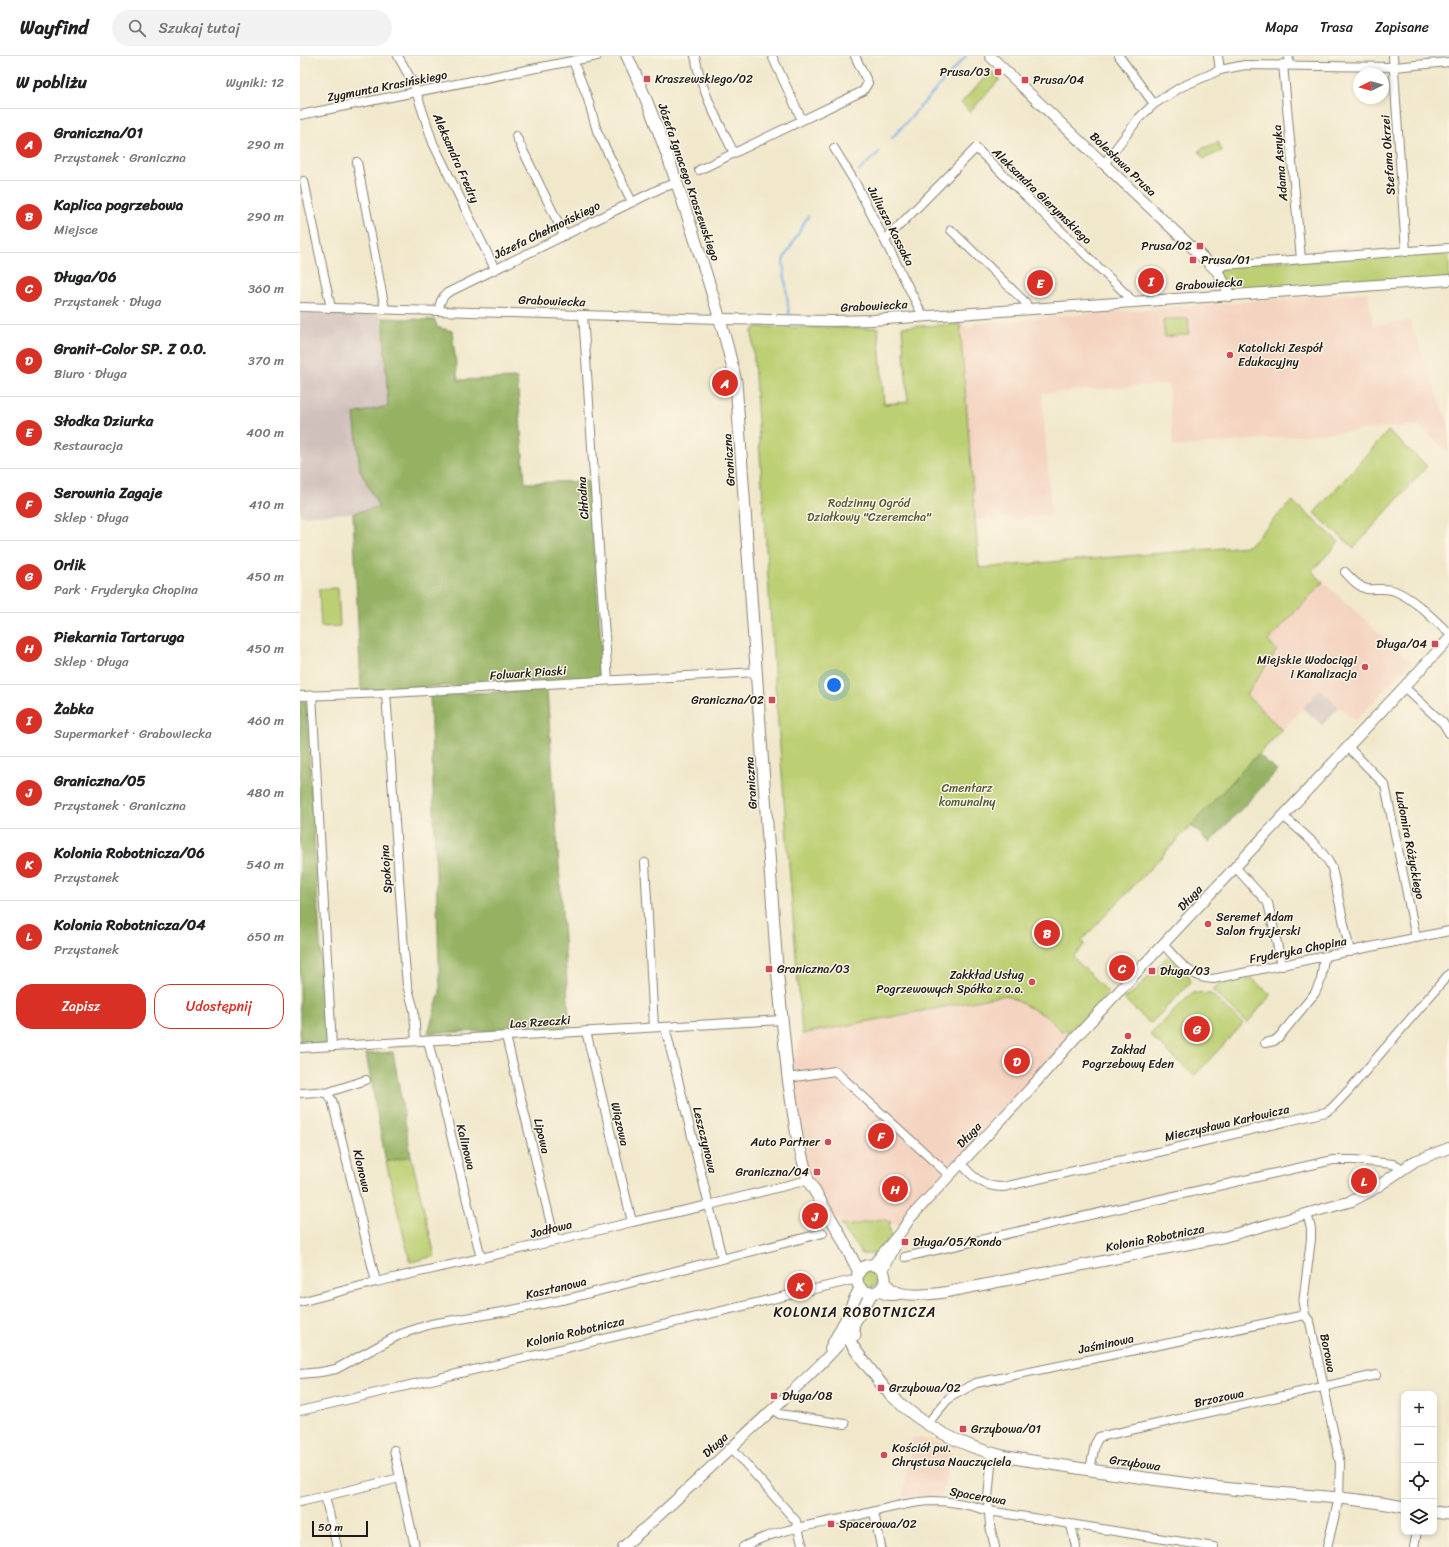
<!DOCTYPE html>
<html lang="pl">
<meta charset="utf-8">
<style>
:root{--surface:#fff;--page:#f2f2f2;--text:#202124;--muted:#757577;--line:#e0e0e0;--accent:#d93025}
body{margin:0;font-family:Sriracha,sans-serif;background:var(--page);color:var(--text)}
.controls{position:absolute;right:12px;bottom:12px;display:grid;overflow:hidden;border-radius:8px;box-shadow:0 2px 6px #0003}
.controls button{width:36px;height:36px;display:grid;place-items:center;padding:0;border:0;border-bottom:1px solid var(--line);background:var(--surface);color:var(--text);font:20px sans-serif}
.compass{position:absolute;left:1053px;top:12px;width:36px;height:36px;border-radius:50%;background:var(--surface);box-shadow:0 2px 6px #0003;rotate:265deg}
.scale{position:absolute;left:12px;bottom:10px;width:56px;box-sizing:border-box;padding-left:4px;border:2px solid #1c1c1c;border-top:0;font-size:11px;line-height:14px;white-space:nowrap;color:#1c1c1c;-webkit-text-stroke:3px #fcf5e5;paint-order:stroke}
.you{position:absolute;left:534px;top:629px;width:14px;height:14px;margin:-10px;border:3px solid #fff;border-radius:50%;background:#1a73e8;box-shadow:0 0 0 6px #1a73e833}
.badge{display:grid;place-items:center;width:26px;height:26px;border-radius:50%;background:var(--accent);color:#fff;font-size:13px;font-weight:700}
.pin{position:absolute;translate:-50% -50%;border:2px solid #fff;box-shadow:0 1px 4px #0006}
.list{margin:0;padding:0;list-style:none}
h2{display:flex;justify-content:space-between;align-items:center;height:52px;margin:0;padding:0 16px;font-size:17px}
h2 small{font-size:13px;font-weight:400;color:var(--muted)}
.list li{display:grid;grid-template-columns:26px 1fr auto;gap:12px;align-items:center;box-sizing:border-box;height:72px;padding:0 16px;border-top:1px solid var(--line)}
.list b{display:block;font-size:15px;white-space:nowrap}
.list p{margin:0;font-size:13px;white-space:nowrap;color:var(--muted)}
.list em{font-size:13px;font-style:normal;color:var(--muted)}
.actions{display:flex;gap:8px;padding:12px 16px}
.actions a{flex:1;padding:9px 0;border:1px solid var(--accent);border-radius:16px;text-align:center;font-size:14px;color:var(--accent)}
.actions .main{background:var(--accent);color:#fff}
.icon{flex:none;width:22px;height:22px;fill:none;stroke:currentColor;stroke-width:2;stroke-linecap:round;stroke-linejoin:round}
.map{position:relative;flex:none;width:1149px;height:1491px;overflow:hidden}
header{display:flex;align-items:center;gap:24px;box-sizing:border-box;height:56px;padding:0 20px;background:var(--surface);border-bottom:1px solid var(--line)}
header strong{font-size:19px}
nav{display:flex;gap:22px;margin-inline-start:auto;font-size:14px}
.search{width:280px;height:36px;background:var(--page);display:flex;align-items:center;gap:10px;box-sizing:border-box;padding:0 14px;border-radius:22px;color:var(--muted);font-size:15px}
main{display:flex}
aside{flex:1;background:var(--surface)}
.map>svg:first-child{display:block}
.built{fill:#f4d3c0}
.industrial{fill:#d0c0bc}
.green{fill:#bccf72;stroke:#6c7647}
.forest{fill:#95b264;stroke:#586740}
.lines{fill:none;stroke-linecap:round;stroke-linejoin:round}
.stream{stroke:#79b1e8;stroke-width:2}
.minor-casing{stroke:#868274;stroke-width:10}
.tertiary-casing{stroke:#868274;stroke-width:12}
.secondary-casing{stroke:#868274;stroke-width:13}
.minor{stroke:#fff;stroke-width:8}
.tertiary{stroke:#fff;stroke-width:10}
.secondary{stroke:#fff;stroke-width:11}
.poi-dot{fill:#d1495b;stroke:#fcf5e5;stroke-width:1.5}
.labels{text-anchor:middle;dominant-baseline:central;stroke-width:3;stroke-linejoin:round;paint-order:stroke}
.poi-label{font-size:12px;fill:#1c1c1c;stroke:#fcf5e5;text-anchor:start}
.street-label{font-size:12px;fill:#1c1c1c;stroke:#fcf5e5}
.park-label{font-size:12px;fill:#545b3a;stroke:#fcf5e5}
.quarter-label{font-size:14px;letter-spacing:1px;fill:#1c1c1c;stroke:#fcf5e5}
</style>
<header>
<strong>Wayfind</strong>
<div class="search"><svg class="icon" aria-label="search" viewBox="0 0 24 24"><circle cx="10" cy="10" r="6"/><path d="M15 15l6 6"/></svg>Szukaj tutaj</div>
<nav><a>Mapa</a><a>Trasa</a><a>Zapisane</a></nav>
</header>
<main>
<aside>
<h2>W pobliżu<small>Wyniki: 12</small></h2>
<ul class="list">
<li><span class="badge">A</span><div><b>Graniczna/01</b><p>Przystanek · Graniczna</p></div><em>290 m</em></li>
<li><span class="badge">B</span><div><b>Kaplica pogrzebowa</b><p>Miejsce</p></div><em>290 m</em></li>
<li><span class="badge">C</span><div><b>Długa/06</b><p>Przystanek · Długa</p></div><em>360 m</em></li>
<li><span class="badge">D</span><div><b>Granit-Color SP. Z O.O.</b><p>Biuro · Długa</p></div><em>370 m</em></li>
<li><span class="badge">E</span><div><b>Słodka Dziurka</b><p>Restauracja</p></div><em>400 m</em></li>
<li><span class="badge">F</span><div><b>Serownia Zagaje</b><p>Sklep · Długa</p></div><em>410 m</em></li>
<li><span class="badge">G</span><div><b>Orlik</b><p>Park · Fryderyka Chopina</p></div><em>450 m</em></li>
<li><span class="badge">H</span><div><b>Piekarnia Tartaruga</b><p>Sklep · Długa</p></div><em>450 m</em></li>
<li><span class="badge">I</span><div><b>Żabka</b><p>Supermarket · Grabowiecka</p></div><em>460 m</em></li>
<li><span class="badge">J</span><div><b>Graniczna/05</b><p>Przystanek · Graniczna</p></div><em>480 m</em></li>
<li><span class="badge">K</span><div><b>Kolonia Robotnicza/06</b><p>Przystanek</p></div><em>540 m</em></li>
<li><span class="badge">L</span><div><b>Kolonia Robotnicza/04</b><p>Przystanek</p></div><em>650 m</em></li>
</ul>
<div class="actions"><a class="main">Zapisz</a><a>Udostępnij</a></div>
</aside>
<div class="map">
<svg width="1149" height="1491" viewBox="0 0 1149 1491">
<rect width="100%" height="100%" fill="#fcf5e5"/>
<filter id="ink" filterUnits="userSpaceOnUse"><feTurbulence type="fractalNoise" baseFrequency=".025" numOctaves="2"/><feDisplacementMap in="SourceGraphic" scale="8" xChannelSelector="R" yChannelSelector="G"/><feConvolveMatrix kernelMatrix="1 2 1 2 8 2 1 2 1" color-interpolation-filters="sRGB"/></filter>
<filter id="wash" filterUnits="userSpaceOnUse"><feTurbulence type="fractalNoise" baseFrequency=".012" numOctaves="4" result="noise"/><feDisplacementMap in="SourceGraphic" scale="16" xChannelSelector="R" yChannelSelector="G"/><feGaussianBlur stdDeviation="0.9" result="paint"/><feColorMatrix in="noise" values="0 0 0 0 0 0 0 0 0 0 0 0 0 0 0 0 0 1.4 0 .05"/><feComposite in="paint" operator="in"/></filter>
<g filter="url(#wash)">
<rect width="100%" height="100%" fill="#f1e8cc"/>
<g class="built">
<polygon points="1068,236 1073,269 1110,265 1149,371 1149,397 1118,369 873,391 868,328 742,337 751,459 675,464 660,269 664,269 665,273 672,272 674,268 735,263 735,262"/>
<polygon points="1023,526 1111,606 1055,665 1020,633 982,674 946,639 977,594 968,585"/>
<polygon points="706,939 746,960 761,975 776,981 603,1173 591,1166 581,1163 547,1170 540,1168 508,1124 488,1022 502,978"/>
<polygon points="613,1381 638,1385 651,1392 642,1440 603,1440"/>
</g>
<g class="industrial">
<polygon points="0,257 81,259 88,350 54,358 60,414 79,451 53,457 0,460"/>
<polygon points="1020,633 1039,651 1022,669 1003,652"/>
</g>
<g class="green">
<polygon points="691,15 700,23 670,56 661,47"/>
<polygon points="918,86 922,95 903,103 899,94"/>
<polygon points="1149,192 1149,224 929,240 917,215 924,209"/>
<polygon points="888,262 889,278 865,281 863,264"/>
<polygon points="660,268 679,512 948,490 992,445 1039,486 1012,515 1023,526 968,585 977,594 946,639 982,674 782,884 784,889 773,901 808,936 771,976 761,975 746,960 706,939 502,978 474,614 452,275 457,271 578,272 584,348 608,346 602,271"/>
<polygon points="1088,375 1127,410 1054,492 1014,457"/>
<polygon points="38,532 40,570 21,571 19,533"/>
<polygon points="868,900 889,920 891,926 851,967 847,965 823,942 825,940 828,941 831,938 832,938"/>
<polygon points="951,922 971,939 947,967 912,934 919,928"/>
<polygon points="892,937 911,938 943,968 894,1020 850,979"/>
<polygon points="111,1100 135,1200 110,1206 86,1106"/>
<polygon points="581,1163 591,1166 589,1170 591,1180 577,1198 562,1198 540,1168 547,1170"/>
<circle cx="571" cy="1222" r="9"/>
</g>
<g class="forest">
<polygon points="83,262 135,264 137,271 152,275 158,324 217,322 225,427 289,425 303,616 298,623 61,634 53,457 79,451 60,414 54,358 88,350"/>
<polygon points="247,634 270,972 128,977 140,936 130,639"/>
<polygon points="6,645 26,989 0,990 0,646"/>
<polygon points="958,698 977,715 909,787 891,769"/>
<polygon points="93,996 111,1100 86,1106 66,998"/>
</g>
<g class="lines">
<g class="stream">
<polyline points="592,82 666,0"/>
<polyline points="559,115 579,96"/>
<polyline points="489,258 483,204 508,160"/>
</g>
</g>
</g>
<g filter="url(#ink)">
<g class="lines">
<g class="minor-casing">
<g id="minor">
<polyline points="98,0 114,29 133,87 195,213"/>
<path d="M 395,0 C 402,37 417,63 434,97"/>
<polyline points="472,0 502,64"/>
<polyline points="819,0 854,48"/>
<polyline points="918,0 920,14"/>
<polyline points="1093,0 1106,196"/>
<polyline points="273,5 287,40 297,75 332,146"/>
<polyline points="983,8 1001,203"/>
<polyline points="988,8 989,0"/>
<polyline points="0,59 297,0"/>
<polyline points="216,80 264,179"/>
<polyline points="534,92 556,128 623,260"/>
<polyline points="57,106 85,253"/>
<polyline points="804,108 839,62 854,48 881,31 920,14 945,9 1094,11 1149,6"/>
<polyline points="399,114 563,35 568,27 555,0"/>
<polyline points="4,125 31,252"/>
<polyline points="651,174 726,247 727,253"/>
<polyline points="585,184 676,92 829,241 830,247"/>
<polyline points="917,215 924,209 1149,192"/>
<polyline points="0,251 420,263"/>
<path d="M 139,255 C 139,247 141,242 147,237 L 361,132 L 377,127"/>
<polyline points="283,259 308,624"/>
<path d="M 1045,516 C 1051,522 1058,531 1067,533 C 1077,534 1086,531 1095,535 C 1116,544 1132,562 1149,577"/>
<polyline points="1104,631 1143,667 1149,677"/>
<polyline points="86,637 104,894 107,929 114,954 116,985"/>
<polyline points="12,639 32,990"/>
<polyline points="0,640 91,637 457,616"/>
<polyline points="1048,691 1085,729 1116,882"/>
<path d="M 983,761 L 989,765 C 1005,779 1023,793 1032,812 L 1050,896"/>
<polyline points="345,807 354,971"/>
<polyline points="936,812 968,847 982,910"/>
<path d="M 864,889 C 877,904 892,923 913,923 L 1149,875"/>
<polyline points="365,971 422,1202"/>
<polyline points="286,975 332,1166"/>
<polyline points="206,980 255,1185"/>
<polyline points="128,985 181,1202"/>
<polyline points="965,987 974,985 979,981 1015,937 1021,924 1024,902"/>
<polyline points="0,992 481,964"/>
<polyline points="488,1022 535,1015 649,1119"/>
<polyline points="0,1037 17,1036 26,1037 32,1044 76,1226"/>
<polyline points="26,1037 66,1024"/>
<path d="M 661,1107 C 673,1122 684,1131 703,1131 L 863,1095 L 1026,1056 L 1032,1052 L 1049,1034 L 1149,918"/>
<polyline points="1007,1158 1011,1172 1011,1183 1003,1248 1005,1259 1010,1266 1040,1407 1039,1442 1027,1491"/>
<polyline points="605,1201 1033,1104 1054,1104 1093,1108 1098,1110 1101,1113"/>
<polyline points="0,1246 76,1226 255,1185 332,1166 409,1149 508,1124"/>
<polyline points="0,1318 21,1316 36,1313 101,1278 131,1268 202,1256 271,1242 523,1177"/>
<polyline points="474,1351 479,1358 545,1368"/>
<polyline points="0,1355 557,1223"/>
<polyline points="627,1368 649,1342 676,1327 1005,1259"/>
<polyline points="431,1391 496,1465 503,1491"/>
<polyline points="94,1394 115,1491"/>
<polyline points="692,1398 688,1442 690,1470 695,1491"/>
<polyline points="790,1414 795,1388 799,1381 1076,1319"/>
<polyline points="25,1440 37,1491"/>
<polyline points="0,1446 100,1422"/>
<polyline points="574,1456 581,1491"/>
<polyline points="771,1469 776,1491"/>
<path d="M 443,1491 C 475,1473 515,1469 551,1461 C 578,1455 605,1446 632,1445 C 651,1445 672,1449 689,1455 L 914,1491"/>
<polyline points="1114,1491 1117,1476"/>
</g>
</g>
<g class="tertiary-casing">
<g id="tertiary">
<polyline points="690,0 917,215 926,230 929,240"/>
<polyline points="420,263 533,265 572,264 1149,224"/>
<polyline points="573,1209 603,1173 610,1162 729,1034 776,981 1149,583"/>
<polyline points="583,1215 596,1188"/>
<path d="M 585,1224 C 587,1228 589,1232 593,1234 C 605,1242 633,1238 647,1236 L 924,1181 L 1052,1145 L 1071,1135 L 1115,1105 L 1149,1092"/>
<path d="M 579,1235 C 585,1239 592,1240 599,1238"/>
<polyline points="530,1292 547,1260"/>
<path d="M 323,1491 C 375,1447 423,1399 473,1353 C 497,1330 534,1299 551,1272"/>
</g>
</g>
<g class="secondary-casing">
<g id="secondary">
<path d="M 327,0 C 354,57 374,117 393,177 C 409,227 425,276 436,326 L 477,912 L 488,1022 L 497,1081 L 508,1124 L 536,1171 L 559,1216"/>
<circle cx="571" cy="1223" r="14"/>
<path d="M 560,1232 C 553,1247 543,1262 547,1278 C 551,1291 561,1301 569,1312 C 576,1320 582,1330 590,1338 C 623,1371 663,1391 707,1401 C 782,1413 857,1425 932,1433 C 989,1439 1047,1440 1104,1451"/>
<polyline points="555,1279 553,1269 572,1237"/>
<polyline points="1134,1456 1149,1458"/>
</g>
</g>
<use href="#minor" class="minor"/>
<use href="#tertiary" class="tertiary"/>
<use href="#secondary" class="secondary"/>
</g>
</g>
<g class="poi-dot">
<rect x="694" y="12" width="8" height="8" rx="2"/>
<rect x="343" y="19" width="8" height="8" rx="2"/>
<rect x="721" y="20" width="8" height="8" rx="2"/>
<rect x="896" y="186" width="8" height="8" rx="2"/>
<rect x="889" y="200" width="8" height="8" rx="2"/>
<circle cx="930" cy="299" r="4"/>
<rect x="1131" y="584" width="8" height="8" rx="2"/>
<circle cx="1065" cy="611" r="4"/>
<rect x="468" y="640" width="8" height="8" rx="2"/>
<circle cx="908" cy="868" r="4"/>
<rect x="465" y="909" width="8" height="8" rx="2"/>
<rect x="848" y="911" width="8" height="8" rx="2"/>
<circle cx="732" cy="926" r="4"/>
<circle cx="828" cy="980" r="4"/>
<circle cx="528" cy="1086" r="4"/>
<rect x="513" y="1112" width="8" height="8" rx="2"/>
<rect x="601" y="1182" width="8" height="8" rx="2"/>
<rect x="577" y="1328" width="8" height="8" rx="2"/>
<rect x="470" y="1336" width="8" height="8" rx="2"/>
<rect x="659" y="1369" width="8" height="8" rx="2"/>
<circle cx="584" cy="1399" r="4"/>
<rect x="527" y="1464" width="8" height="8" rx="2"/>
</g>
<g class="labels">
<g class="poi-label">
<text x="690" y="16" text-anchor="end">Prusa/03</text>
<text x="355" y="23">Kraszewskiego/02</text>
<text x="733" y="24">Prusa/04</text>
<text x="892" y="190" text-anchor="end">Prusa/02</text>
<text x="901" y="204">Prusa/01</text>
<text x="938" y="292">Katolicki Zespół<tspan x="938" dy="14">Edukacyjny</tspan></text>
<text x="1127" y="588" text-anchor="end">Długa/04</text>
<text x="1057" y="604" text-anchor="end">Miejskie Wodociągi<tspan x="1057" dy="14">i Kanalizacja</tspan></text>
<text x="464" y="644" text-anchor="end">Graniczna/02</text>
<text x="916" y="861">Seremet Adam<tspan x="916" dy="14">Salon fryzjerski</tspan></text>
<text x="477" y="913">Graniczna/03</text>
<text x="860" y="915">Długa/03</text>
<text x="724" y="919" text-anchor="end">Zakkład Usług<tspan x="724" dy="14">Pogrzewowych Spółka z o.o.</tspan></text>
<text x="828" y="994" text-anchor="middle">Zakład<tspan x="828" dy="14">Pogrzebowy Eden</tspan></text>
<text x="520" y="1086" text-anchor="end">Auto Partner</text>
<text x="509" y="1116" text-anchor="end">Graniczna/04</text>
<text x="613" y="1186">Długa/05/Rondo</text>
<text x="589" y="1332">Grzybowa/02</text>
<text x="482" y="1340">Długa/08</text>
<text x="671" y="1373">Grzybowa/01</text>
<text x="592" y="1392">Kościół pw.<tspan x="592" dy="14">Chrystusa Nauczyciela</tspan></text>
<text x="539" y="1468">Spacerowa/02</text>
</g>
<g class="street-label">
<text transform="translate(87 30) rotate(-11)">Zygmunta Krasińskiego</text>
<text transform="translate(1088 99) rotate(-94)">Stefana Okrzei</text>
<text transform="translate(156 102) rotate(66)">Aleksandra Fredry</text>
<text transform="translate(980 107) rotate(-95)">Adama Asnyka</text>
<text transform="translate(823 108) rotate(44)">Bolesława Prusa</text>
<text transform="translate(389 126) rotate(71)">Józefa Ignacego Kraszewskiego</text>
<text transform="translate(742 140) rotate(44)">Aleksandra Gierymskiego</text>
<text transform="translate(591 170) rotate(63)">Juliusza Kossaka</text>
<text transform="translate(247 174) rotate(-26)">Józefa Chełmońskiego</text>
<text transform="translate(909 228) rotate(-4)">Grabowiecka</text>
<text transform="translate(252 245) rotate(2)">Grabowiecka</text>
<text transform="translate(574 250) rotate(-3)">Grabowiecka</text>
<text transform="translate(429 404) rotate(-94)">Graniczna</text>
<text transform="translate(283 442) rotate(-94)">Chłodna</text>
<text transform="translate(228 617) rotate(-4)">Folwark Piaski</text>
<text transform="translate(451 727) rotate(-94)">Graniczna</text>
<text transform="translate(1110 789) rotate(79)">Ludomira Różyckiego</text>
<text transform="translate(86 813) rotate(-94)">Spokojna</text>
<text transform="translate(890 842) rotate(-47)">Długa</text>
<text transform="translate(998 894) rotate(-11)">Fryderyka Chopina</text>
<text transform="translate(240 966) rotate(-4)">Las Rzeczki</text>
<text transform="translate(927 1067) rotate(-13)">Mieczysława Karłowicza</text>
<text transform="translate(320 1068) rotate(77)">Wiązowa</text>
<text transform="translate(669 1079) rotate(-47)">Długa</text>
<text transform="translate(242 1080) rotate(77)">Lipowa</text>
<text transform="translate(405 1084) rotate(76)">Leszczynowa</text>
<text transform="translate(166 1091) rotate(76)">Kalinowa</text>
<text transform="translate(62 1115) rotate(77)">Klonowa</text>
<text transform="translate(251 1173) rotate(-14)">Jodłowa</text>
<text transform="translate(855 1182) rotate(-11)">Kolonia Robotnicza</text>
<text transform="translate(256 1232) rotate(-13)">Kasztanowa</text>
<text transform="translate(275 1276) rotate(-13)">Kolonia Robotnicza</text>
<text transform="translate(806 1288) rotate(-12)">Jaśminowa</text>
<text transform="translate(1028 1297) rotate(79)">Borowa</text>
<text transform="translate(919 1342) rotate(-12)">Brzozowa</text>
<text transform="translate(415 1389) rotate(-43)">Długa</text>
<text transform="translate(835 1407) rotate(8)">Grzybowa</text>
<text transform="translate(678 1440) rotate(10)">Spacerowa</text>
</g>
<g class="park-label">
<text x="569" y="447">Rodzinny Ogród<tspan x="569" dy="14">Działkowy "Czeremcha"</tspan></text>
<text x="667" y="732">Cmentarz<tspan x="667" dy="14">komunalny</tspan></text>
</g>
<g class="quarter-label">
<text x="555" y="1256">KOLONIA ROBOTNICZA</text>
</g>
</g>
</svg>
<div class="controls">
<button>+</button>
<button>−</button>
<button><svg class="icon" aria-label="locate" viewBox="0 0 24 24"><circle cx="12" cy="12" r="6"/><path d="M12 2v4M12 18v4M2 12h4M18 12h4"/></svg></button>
<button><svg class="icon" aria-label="layers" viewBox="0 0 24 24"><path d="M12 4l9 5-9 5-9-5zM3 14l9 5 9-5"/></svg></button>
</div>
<svg class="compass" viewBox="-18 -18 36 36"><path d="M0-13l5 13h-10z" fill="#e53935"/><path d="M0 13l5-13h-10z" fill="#757577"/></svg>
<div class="scale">50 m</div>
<div class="you"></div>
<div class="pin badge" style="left:425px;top:327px">A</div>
<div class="pin badge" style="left:747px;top:877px">B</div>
<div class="pin badge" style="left:822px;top:912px">C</div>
<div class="pin badge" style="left:717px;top:1005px">D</div>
<div class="pin badge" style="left:740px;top:227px">E</div>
<div class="pin badge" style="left:581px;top:1080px">F</div>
<div class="pin badge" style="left:897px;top:973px">G</div>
<div class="pin badge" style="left:595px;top:1133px">H</div>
<div class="pin badge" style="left:851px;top:225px">I</div>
<div class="pin badge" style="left:515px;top:1160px">J</div>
<div class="pin badge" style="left:500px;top:1230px">K</div>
<div class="pin badge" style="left:1064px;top:1125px">L</div>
</div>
</main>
